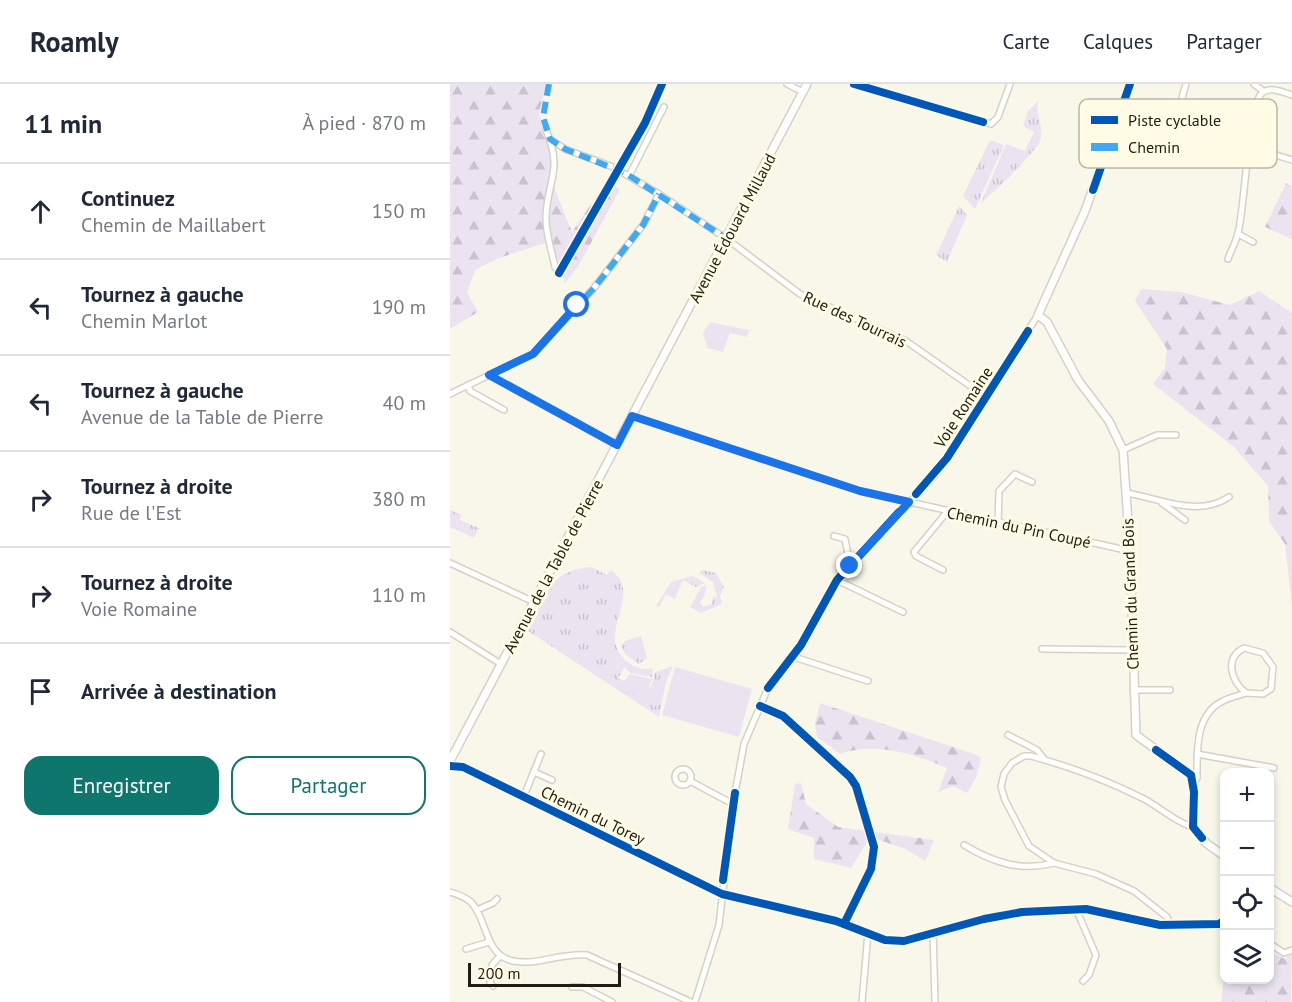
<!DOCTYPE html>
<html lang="fr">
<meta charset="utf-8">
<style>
:root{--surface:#fff;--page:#f6f6f7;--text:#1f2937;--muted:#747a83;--line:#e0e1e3;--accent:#0f766e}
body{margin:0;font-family:"PT Sans",sans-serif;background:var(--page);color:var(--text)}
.controls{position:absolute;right:18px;bottom:18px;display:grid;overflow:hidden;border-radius:12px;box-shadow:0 3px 9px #0003}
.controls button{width:54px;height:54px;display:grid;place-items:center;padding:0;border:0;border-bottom:2px solid var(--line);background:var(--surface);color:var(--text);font:30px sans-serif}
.scale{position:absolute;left:18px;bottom:15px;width:153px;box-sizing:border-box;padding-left:6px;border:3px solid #1f1d13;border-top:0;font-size:16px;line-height:21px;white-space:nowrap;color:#1f1d13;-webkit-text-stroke:4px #fffbe4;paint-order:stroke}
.stop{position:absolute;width:18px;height:18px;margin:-14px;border:4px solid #1a73e8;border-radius:50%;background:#fff}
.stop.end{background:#1a73e8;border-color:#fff;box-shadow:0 2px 6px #0008}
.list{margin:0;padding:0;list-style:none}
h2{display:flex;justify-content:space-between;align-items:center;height:78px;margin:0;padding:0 24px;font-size:26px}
h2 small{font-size:20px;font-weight:400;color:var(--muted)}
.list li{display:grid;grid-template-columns:39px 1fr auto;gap:18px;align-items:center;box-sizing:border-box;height:96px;padding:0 24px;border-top:2px solid var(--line)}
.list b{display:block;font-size:22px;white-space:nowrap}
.list p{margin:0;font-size:20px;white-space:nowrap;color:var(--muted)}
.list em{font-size:20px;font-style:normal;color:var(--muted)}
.actions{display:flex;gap:12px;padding:18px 24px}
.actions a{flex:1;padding:14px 0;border:2px solid var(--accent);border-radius:18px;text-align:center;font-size:21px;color:var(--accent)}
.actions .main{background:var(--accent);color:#fff}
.icon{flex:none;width:33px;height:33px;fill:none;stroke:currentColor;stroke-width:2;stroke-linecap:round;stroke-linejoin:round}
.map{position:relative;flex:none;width:842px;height:918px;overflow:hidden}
header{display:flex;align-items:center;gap:36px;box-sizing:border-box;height:84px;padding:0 30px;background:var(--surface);border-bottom:2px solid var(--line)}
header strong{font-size:28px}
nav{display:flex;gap:33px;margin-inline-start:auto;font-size:21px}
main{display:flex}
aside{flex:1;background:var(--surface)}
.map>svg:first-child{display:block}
.grass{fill:url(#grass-tufts)}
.forest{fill:url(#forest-firs)}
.park{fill:#ece3f1}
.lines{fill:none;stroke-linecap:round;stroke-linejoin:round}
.street-casing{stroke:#d4d2c7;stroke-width:8}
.secondary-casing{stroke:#d4d2c7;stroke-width:10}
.street{stroke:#fefefc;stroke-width:5}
.secondary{stroke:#fefefc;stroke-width:7}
.quiet{stroke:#3fa9f5;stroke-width:6;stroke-dasharray:12 6;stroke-linecap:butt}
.cycleway-casing{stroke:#fffbe4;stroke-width:11}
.cycleway{stroke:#0057b8;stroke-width:8}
.route{stroke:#1a73e8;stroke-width:8}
.labels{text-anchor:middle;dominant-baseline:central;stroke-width:6;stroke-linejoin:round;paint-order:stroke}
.street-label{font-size:16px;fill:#1f1d13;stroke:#fffbe4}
.key{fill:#fffbe4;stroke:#bcb8a5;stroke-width:1.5}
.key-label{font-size:16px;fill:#1f1d13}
</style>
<header>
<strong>Roamly</strong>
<nav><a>Carte</a><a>Calques</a><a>Partager</a></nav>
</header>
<main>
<aside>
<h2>11 min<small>À pied · 870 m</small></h2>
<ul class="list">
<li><svg class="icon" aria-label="ahead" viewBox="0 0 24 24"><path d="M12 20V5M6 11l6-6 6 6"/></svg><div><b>Continuez</b><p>Chemin de Maillabert</p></div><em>150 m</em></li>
<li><svg class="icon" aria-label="left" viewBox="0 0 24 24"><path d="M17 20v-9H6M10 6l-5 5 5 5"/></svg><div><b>Tournez à gauche</b><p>Chemin Marlot</p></div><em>190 m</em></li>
<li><svg class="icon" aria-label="left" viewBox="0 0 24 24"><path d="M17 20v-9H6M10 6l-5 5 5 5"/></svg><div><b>Tournez à gauche</b><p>Avenue de la Table de Pierre</p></div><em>40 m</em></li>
<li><svg class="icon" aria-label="right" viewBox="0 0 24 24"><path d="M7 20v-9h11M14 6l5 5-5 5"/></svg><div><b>Tournez à droite</b><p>Rue de l'Est</p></div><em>380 m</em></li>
<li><svg class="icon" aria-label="right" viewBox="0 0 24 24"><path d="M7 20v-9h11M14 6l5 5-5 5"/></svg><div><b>Tournez à droite</b><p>Voie Romaine</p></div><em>110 m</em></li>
<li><svg class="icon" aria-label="arrive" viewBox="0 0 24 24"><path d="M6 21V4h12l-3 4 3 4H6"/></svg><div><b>Arrivée à destination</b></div></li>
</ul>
<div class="actions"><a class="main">Enregistrer</a><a>Partager</a></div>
</aside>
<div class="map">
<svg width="842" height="918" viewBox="0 0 842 918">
<defs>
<pattern id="grass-tufts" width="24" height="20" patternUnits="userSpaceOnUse" patternTransform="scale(1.5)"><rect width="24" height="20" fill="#ece3f1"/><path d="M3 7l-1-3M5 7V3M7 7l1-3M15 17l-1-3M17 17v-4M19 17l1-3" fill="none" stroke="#cac2ce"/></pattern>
<pattern id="forest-firs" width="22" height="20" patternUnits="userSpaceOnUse" patternTransform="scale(1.5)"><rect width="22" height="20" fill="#ece3f1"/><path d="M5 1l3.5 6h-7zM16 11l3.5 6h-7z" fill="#cac2ce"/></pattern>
</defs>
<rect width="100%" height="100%" fill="#f9f7ea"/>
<g class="grass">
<path d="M 588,17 C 586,30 593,41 591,54 C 590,65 543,109 531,119 L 556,60 L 575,67 L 584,48 L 573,42 L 578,27 Z"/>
<polygon points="540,56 554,61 525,125 513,112"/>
<polygon points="509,122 517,131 497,178 486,171"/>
<polygon points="0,426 11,431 10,436 29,444 24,454 0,443"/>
<path d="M 141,483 L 157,491 L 160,486 C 198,509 139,553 181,580 C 188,585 195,586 203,584 L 202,593 L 180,589 L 175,583 L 168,594 L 174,597 L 180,590 L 202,595 L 199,603 L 189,596 L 212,611 L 201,604 L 205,588 L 223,582 L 216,598 L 209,633 L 78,547 C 95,514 98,486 141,483 Z"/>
<polygon points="252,486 266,489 274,503 270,512 272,520 251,529 240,523 251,503 256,501 255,511 250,518 253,523 262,520 263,512 267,514 263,498 249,489"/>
<polygon points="242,492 255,499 246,503 233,496 225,515 216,510 209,523 206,522 221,498"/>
<polygon points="191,552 197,574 189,580 176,571 171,562 175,557"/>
</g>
<g class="forest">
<polygon points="0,0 97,0 89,29 98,60 106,108 122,148 156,98 170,105 128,183 115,199 102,157 49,174 25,186 17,208 28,228 0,245"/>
<polygon points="836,99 842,102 842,155 815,143"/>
<polygon points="691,205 731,208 780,221 809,207 842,229 842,522 835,460 819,437 818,402 784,363 703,300 715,284 717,265 685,217"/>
<path d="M 370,619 L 524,670 L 531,674 L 526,694 L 517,709 L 503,702 L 488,708 L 497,684 C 466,670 424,657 390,670 L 367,653 L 365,639 Z"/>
<polygon points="351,699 356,720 388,743 484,756 475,777 453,764 420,753 401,784 364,775 364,754 338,745 345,700"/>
<polygon points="820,867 835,875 842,869 841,918 771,918 774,892 774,896 820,896"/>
</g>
<g class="park">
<polygon points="260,238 299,246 297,253 280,249 273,268 257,264 253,249"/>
<polygon points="225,583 302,605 289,653 212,631"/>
<polygon points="189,596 212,611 205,623 181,608"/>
</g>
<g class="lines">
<g class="street-casing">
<g id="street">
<polyline points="337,0 353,8"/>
<polyline points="404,0 541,40 548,33 560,0"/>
<polyline points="804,0 813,7"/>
<polyline points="672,22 842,76"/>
<polyline points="725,38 736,0"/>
<path d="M 96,46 C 113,87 98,94 96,132 C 95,149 102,167 105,183 L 109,189"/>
<polyline points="100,55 115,65 163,83 209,110 277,155 350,210 456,257 536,313"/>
<polyline points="179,92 214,23"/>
<polyline points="788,150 803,158"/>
<path d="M 778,175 C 781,166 786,158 788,149 C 795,124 798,21 812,9 C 820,2 833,8 842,11"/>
<polyline points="39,291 167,361"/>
<polyline points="18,301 20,307 54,326"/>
<polyline points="0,310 83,270 144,204 193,141 209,110"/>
<polyline points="182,332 410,407 680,467"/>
<polyline points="673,366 707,351 726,351"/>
<path d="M 676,409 C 709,414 748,434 779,413"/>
<polyline points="712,419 735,436"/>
<polyline points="548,439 549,407 565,390 582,398"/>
<polyline points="384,452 395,455 400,482"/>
<polyline points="0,479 84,518"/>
<polyline points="493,486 466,472 464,468 497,428"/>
<polyline points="387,496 453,528"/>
<polyline points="0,548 51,580"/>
<path d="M 794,564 L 813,569 L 823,583 L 821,605 L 813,610 L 796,609 C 781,597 774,574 794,564 Z"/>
<polyline points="592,565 682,566"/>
<polyline points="341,572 418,597"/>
<polyline points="683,606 720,606"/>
<polyline points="310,622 333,632 400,693 406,702 424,763 421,785 394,840"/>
<polyline points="558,651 587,666 595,676"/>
<polyline points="747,670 824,684"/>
<polyline points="0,682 13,683 272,810 386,837 435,856 454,857 534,835 572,828 636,825 710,841 769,840 774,837"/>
<circle cx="233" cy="693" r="8"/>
<polyline points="84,688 102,696"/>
<polyline points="240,697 283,720"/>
<path d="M 744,698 L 747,694 C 747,667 745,630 773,617 C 780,613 788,612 796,609"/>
<polyline points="74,712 91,670"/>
<path d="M 514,761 C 542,778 571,788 604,779"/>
<path d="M 0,808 C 7,810 15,813 21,818 C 38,836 34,871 63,877 C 87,882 113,868 137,871 L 241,918"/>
<polyline points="626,825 646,871 639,891 633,897"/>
<polyline points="27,826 43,819 47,815"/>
<path d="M 720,841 L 717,833 L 684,807 L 646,790 L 604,779 L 579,762 L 555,716 L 551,703 L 554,690 L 562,679 L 574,672 L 581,672 C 618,682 656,696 690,713 C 708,721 724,738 743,743"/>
<polyline points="483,848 485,918"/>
<polyline points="822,861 834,869 842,866"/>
<polyline points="16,865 39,858"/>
<polyline points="43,902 40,899 42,881 50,872"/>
<polyline points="122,903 133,903 162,918"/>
<polyline points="245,918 269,841 283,720 294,660 318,604 351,561 387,496 486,390 588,231"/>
<polyline points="412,918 418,849"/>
</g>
</g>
<g class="secondary-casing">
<g id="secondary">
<polyline points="680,0 635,127 588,231 597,238 628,296 659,337 673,366 680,467 686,651 741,691 744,708 743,743 756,759 774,772"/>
<polyline points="0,677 357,0"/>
<polyline points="820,804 842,818"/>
</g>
</g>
<use href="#street" class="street"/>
<use href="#secondary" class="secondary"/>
<g class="quiet">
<polyline points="99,0 93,33 100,55 115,65 175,89 277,155"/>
<polyline points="39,291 83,270 144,204 193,141 209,110"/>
</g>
<g class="cycleway-casing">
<g id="cycleway">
<polyline points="404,0 533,38"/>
<polyline points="643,106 680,0"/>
<polyline points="109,189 195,39 212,0"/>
<polyline points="466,410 497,374 578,247"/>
<polyline points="318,604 351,561 387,496 449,428"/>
<polyline points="310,622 333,632 400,693 406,702 424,763 421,785 394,840"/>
<polyline points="706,666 741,691 744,708 743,743 752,754"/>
<polyline points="0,682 13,683 272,810 386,837 435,856 454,857 534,835 572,828 636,825 710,841 769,840 774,837"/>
<polyline points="273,796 285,709"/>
</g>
</g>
<use href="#cycleway" class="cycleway"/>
</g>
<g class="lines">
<polyline class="route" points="127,221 83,270 39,291 167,361 182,332 410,407 459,418 400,482"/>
</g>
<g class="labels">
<g class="street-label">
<text transform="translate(282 144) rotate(-62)">Avenue Édouard Millaud</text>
<text transform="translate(405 235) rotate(25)">Rue des Tourrais</text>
<text transform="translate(513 323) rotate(-57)">Voie Romaine</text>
<text transform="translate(569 443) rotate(12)">Chemin du Pin Coupé</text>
<text transform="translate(103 482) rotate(-62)">Avenue de la Table de Pierre</text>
<text transform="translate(680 510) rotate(-92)">Chemin du Grand Bois</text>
<text transform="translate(143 731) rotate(26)">Chemin du Torey</text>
</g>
</g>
<rect x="629" y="15" width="198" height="69" rx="9" class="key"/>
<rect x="641" y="32" width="27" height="8" fill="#0057b8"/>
<rect x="641" y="59" width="27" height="8" fill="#3fa9f5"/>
<g class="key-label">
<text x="678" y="42">Piste cyclable</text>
<text x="678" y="69">Chemin</text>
</g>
</svg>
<div class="controls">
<button>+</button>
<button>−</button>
<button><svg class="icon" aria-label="locate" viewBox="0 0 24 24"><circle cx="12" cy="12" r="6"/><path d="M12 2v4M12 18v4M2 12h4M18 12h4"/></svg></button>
<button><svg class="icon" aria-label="layers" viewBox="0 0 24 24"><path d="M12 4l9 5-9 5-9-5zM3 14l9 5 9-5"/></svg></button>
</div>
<div class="scale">200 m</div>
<div class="stop" style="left:127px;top:221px"></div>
<div class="stop end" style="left:400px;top:482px"></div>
</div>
</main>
